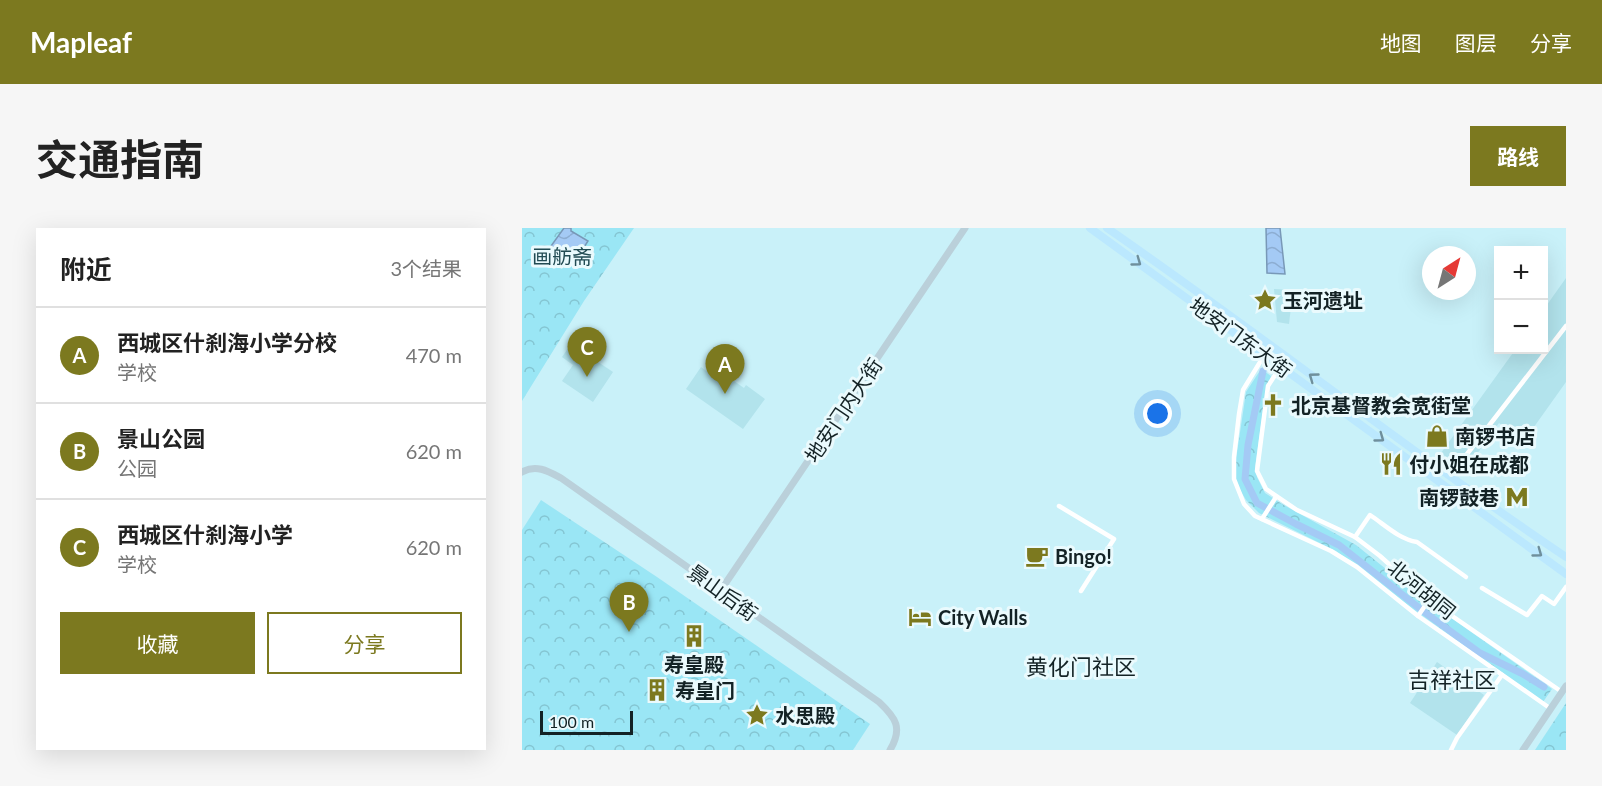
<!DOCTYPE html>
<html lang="zh">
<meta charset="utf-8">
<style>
:root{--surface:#fff;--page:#f6f6f6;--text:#222;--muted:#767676;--line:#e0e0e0;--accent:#7c791f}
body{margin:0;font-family:Lato,"Noto Sans SC",sans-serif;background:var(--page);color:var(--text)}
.controls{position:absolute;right:18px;top:18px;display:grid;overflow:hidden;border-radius:0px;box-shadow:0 6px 24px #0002}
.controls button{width:54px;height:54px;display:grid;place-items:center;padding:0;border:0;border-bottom:2px solid var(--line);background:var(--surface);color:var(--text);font:30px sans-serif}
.compass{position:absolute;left:900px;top:18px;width:54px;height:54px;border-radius:50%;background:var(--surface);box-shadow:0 6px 24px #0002;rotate:36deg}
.scale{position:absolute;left:18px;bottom:15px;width:93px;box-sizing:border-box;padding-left:6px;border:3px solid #132225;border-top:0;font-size:16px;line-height:21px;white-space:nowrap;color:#132225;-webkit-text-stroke:4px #eafafd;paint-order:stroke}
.you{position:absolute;left:636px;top:186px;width:21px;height:21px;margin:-15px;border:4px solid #fff;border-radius:50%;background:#1a73e8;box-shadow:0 0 0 9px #1a73e833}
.badge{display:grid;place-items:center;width:39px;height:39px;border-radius:50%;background:var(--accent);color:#fff;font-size:20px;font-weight:700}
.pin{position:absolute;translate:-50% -50px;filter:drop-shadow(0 2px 3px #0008)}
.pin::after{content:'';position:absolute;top:32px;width:21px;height:18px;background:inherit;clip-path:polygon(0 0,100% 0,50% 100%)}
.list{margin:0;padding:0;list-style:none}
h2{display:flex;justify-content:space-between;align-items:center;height:78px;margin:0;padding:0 24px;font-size:26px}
h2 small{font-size:20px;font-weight:400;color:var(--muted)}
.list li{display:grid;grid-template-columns:39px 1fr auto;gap:18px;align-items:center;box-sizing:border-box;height:96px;padding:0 24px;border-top:2px solid var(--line)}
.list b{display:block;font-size:22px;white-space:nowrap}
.list p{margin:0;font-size:20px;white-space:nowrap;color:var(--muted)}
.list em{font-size:20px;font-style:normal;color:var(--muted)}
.actions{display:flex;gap:12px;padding:18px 24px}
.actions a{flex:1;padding:14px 0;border:2px solid var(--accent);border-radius:0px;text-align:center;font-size:21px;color:var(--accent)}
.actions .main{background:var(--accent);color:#fff}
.map{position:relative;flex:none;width:1044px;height:522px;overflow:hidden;border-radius:0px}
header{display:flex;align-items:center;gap:36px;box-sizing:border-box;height:84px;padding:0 30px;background:var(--accent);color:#fff}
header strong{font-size:28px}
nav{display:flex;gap:33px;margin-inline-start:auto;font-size:21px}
.intro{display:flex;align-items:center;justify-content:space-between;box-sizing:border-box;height:144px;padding:0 36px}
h1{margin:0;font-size:42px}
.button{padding:15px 27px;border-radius:0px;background:var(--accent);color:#fff;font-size:21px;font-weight:700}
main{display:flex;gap:36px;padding:0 36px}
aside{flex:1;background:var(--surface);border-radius:0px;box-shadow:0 6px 24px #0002}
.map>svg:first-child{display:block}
.built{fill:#b2e3ec}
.park{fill:url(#park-crowns)}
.water{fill:url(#water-waves);stroke:#7898b7;stroke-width:1.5}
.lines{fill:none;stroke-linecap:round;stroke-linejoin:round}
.canal{stroke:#a4caf5;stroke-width:7}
.street{stroke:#fff;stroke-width:4.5}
.secondary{stroke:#bad0da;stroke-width:7}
.primary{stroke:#bbe8fe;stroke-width:8}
.oneway{stroke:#6f8f9c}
.labels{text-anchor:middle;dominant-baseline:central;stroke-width:6;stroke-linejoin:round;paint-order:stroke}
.park-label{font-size:20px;fill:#214b53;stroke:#eafafd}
.poi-label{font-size:20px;font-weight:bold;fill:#132225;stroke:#eafafd;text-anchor:start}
.street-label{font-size:20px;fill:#132225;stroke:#eafafd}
.quarter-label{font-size:22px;fill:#132225;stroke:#eafafd}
</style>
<header>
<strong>Mapleaf</strong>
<nav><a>地图</a><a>图层</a><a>分享</a></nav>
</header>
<div class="intro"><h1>交通指南</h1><a class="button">路线</a></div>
<main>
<aside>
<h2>附近<small>3个结果</small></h2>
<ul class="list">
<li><span class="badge">A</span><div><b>西城区什刹海小学分校</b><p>学校</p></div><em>470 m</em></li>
<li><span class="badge">B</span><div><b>景山公园</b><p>公园</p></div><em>620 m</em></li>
<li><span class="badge">C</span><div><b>西城区什刹海小学</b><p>学校</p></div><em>620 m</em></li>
</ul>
<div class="actions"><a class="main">收藏</a><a>分享</a></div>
</aside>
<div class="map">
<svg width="1044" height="522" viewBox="0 0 1044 522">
<defs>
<pattern id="park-crowns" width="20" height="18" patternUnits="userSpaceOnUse" patternTransform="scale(1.5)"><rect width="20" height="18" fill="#9ae6f5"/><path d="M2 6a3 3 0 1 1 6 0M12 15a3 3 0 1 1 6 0" fill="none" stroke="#84c5d2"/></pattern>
<pattern id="water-waves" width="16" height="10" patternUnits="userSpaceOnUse" patternTransform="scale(1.5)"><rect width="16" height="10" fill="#a4caf5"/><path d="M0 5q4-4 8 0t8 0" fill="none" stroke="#8cadd2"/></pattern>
</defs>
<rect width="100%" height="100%" fill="#c9f1f9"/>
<g class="built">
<polygon points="1044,50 1044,154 1002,213 977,195 943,243 919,225 993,122 1022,122 1022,81"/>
<polygon points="752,61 771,62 767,96 755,94"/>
<polygon points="49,116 91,144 71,174 40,153 51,137 40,129"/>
<polygon points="179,139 194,150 199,144 222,160 224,157 243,171 221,201 164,161"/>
<polygon points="915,434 962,467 935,507 888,475"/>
</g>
<g class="park">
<polygon points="0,0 112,0 62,73 0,173"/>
<polygon points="739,141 749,148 743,169 733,239 735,249 743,265 760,276 834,317 894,365 1030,461 1021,474 891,381 814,323 737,285 724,272 714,255 713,238 724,164"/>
<polygon points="19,272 135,349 348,496 331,522 0,522 0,302"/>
<polygon points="1044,475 1044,522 1013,522"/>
</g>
<g class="water">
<polygon points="42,0 49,0 49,3 66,13 52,35 37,20 35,22 29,18"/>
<polygon points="744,0 758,0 763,46 745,45"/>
</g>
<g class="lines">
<polyline class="canal" points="741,143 726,217 723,251 735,275 774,296 817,317 901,383 958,425 1001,446 1022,459"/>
<g class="street">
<polyline points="743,126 721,162 717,186 712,229 712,251 722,276 733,288 809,323 835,339 896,388 1029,481"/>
<polyline points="759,138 746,158 735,243 744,261 775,282 833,309 858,328 907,372 1040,464"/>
<polyline points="926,247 935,239 1044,98"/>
<polyline points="537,278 592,311 559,363"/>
<polyline points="740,291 754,269"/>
<path d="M 833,309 L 848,287 C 863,297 877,311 895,314 L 944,349"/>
<polyline points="960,360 1005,387 1020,368 1032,376 1044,359"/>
<polyline points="896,388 907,372"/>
<polyline points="929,522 935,510 980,447"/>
</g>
<g class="secondary">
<path d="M 0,244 C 14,236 26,243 39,250 L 357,474 C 374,490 381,500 368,522"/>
<polyline points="199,362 443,0"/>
<polyline points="1001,522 1044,458"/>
</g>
<g class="primary">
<polyline points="568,0 1044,346"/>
<path d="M 585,0 C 740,107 888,224 1044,329"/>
</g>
</g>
<defs><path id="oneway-chevron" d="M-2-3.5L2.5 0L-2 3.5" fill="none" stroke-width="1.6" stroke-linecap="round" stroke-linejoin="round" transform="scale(1.5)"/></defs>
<g class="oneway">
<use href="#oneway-chevron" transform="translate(615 34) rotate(36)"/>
<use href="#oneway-chevron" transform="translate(791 149) rotate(-144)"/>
<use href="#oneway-chevron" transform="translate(858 210) rotate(36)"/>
<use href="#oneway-chevron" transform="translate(1016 325) rotate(36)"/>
</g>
<defs>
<g id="sight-bare" transform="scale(1.8)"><path d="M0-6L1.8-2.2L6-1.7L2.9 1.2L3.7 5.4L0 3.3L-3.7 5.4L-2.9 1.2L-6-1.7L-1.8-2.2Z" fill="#7c791f" stroke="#eafafd" stroke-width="2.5" paint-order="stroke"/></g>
<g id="church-bare" transform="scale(1.8)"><path d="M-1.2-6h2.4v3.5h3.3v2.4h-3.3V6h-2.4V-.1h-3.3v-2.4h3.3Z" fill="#7c791f" stroke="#eafafd" stroke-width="2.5" paint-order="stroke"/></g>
<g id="shop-bare" transform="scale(1.8)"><path d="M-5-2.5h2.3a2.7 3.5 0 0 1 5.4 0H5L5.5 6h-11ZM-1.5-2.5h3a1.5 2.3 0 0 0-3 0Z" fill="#7c791f" stroke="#eafafd" stroke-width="2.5" paint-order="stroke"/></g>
<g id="restaurant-bare" transform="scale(1.8)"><path d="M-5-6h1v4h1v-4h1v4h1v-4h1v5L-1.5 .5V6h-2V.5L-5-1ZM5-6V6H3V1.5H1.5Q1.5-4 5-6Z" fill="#7c791f" stroke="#eafafd" stroke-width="2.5" paint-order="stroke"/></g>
<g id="metro-bare" transform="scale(1.8)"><path d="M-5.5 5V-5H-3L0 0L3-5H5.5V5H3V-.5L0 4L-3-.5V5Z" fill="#7c791f" stroke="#eafafd" stroke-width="2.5" paint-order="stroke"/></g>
<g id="cafe-bare" transform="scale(1.8)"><path d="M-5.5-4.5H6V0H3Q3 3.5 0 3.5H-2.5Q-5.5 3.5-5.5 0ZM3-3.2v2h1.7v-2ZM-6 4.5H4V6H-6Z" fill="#7c791f" stroke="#eafafd" stroke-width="2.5" paint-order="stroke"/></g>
<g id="hotel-bare" transform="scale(1.8)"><path d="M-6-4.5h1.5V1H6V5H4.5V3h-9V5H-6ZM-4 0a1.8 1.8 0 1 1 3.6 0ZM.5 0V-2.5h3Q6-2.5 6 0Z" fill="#7c791f" stroke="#eafafd" stroke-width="2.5" paint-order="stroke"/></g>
<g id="building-bare" transform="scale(1.8)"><path d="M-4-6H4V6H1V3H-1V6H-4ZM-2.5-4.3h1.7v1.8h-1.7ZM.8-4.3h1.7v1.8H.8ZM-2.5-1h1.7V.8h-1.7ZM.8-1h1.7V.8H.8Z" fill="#7c791f" stroke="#eafafd" stroke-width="2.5" paint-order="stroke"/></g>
</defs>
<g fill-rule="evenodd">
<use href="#sight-bare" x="743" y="72"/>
<use href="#church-bare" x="751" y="177"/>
<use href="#shop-bare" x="915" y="208"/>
<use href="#restaurant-bare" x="869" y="236"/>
<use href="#metro-bare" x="995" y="269"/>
<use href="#cafe-bare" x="515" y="328"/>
<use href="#hotel-bare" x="398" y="389"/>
<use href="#building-bare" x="172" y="408"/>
<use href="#building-bare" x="135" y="462"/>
<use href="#sight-bare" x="235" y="487"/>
</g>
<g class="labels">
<g class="park-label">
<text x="40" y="28">画舫斋</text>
</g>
<g class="poi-label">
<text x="761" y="72">玉河遗址</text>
<text x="769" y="177">北京基督教会宽街堂</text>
<text x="933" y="208">南锣书店</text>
<text x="887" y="236">付小姐在成都</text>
<text x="977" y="269" text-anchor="end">南锣鼓巷</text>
<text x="533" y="328">Bingo!</text>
<text x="416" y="389">City Walls</text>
<text x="172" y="436" text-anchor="middle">寿皇殿</text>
<text x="153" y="462">寿皇门</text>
<text x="253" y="487">水思殿</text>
</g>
<g class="street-label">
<text transform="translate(719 109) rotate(36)">地安门东大街</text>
<text transform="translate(321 182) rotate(-56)">地安门内大街</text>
<text transform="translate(900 361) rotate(39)">北河胡同</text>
<text transform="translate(201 364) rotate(36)">景山后街</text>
</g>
<g class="quarter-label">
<text x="559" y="438">黄化门社区</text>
<text x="930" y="451">吉祥社区</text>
</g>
</g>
</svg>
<div class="controls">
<button>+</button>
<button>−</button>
</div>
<svg class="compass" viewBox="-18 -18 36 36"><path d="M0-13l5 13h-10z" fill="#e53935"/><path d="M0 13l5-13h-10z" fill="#767676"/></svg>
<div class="scale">100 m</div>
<div class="you"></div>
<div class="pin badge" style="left:203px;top:166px">A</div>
<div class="pin badge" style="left:107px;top:404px">B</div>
<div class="pin badge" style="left:65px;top:149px">C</div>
</div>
</main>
